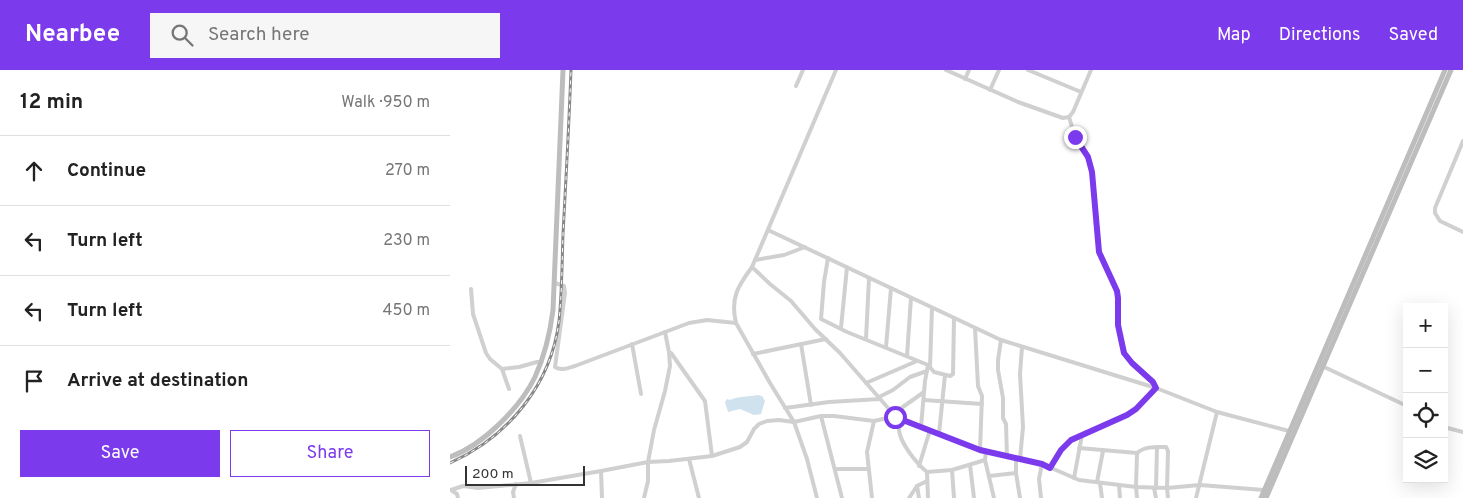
<!DOCTYPE html>
<meta charset="utf-8">
<style>
:root{--surface:#fff;--page:#f6f6f6;--text:#222;--muted:#767676;--line:#e0e0e0;--accent:#7c3aed}
body{margin:0;font-family:Overpass,sans-serif;background:var(--page);color:var(--text)}
.controls{position:absolute;right:15px;bottom:15px;display:grid;overflow:hidden;border-radius:0px;box-shadow:0 5px 20px #0002}
.controls button{width:45px;height:45px;display:grid;place-items:center;padding:0;border:0;border-bottom:1px solid var(--line);background:var(--surface);color:var(--text);font:25px sans-serif}
.scale{position:absolute;left:15px;bottom:12px;width:120px;box-sizing:border-box;padding-left:5px;border:2px solid #333;border-top:0;font-size:14px;line-height:18px;white-space:nowrap;color:#333;-webkit-text-stroke:4px #fff;paint-order:stroke}
.stop{position:absolute;width:15px;height:15px;margin:-11px;border:4px solid #7c3aed;border-radius:50%;background:#fff}
.stop.end{background:#7c3aed;border-color:#fff;box-shadow:0 1px 5px #0008}
.list{margin:0;padding:0;list-style:none}
h2{display:flex;justify-content:space-between;align-items:center;height:65px;margin:0;padding:0 20px;font-size:21px}
h2 small{font-size:16px;font-weight:400;color:var(--muted)}
.list li{display:grid;grid-template-columns:32px 1fr auto;gap:15px;align-items:center;box-sizing:border-box;height:70px;padding:0 20px;border-top:1px solid var(--line)}
.list b{display:block;font-size:19px;white-space:nowrap}
.list em{font-size:16px;font-style:normal;color:var(--muted)}
.actions{display:flex;gap:10px;padding:15px 20px}
.actions a{flex:1;padding:11px 0;border:1px solid var(--accent);border-radius:0px;text-align:center;font-size:18px;color:var(--accent)}
.actions .main{background:var(--accent);color:#fff}
.icon{flex:none;width:28px;height:28px;fill:none;stroke:currentColor;stroke-width:2;stroke-linecap:round;stroke-linejoin:round}
.map{position:relative;flex:none;width:1013px;height:428px;overflow:hidden}
header{display:flex;align-items:center;gap:30px;box-sizing:border-box;height:70px;padding:0 25px;background:var(--accent);color:#fff}
header strong{font-size:24px}
nav{display:flex;gap:28px;margin-inline-start:auto;font-size:18px}
.search{width:350px;height:45px;background:var(--page);display:flex;align-items:center;gap:12px;box-sizing:border-box;padding:0 18px;border-radius:0px;color:var(--muted);font-size:19px}
main{display:flex}
aside{flex:1;background:var(--surface)}
.map>svg:first-child{display:block}
.water{fill:#cfe2ee}
.lines{fill:none;stroke-linecap:round;stroke-linejoin:round}
.street{stroke:#d0d0d0;stroke-width:4}
.secondary{stroke:#bdbdbd;stroke-width:5}
.rail-casing{stroke:#888;stroke-width:3}
.rail{stroke:#fff;stroke-width:1;stroke-dasharray:4;stroke-linecap:butt}
.route{stroke:#7c3aed;stroke-width:6}
</style>
<header>
<strong>Nearbee</strong>
<div class="search"><svg class="icon" aria-label="search" viewBox="0 0 24 24"><circle cx="10" cy="10" r="6"/><path d="M15 15l6 6"/></svg>Search here</div>
<nav><a>Map</a><a>Directions</a><a>Saved</a></nav>
</header>
<main>
<aside>
<h2>12 min<small>Walk · 950 m</small></h2>
<ul class="list">
<li><svg class="icon" aria-label="ahead" viewBox="0 0 24 24"><path d="M12 20V5M6 11l6-6 6 6"/></svg><div><b>Continue</b></div><em>270 m</em></li>
<li><svg class="icon" aria-label="left" viewBox="0 0 24 24"><path d="M17 20v-9H6M10 6l-5 5 5 5"/></svg><div><b>Turn left</b></div><em>230 m</em></li>
<li><svg class="icon" aria-label="left" viewBox="0 0 24 24"><path d="M17 20v-9H6M10 6l-5 5 5 5"/></svg><div><b>Turn left</b></div><em>450 m</em></li>
<li><svg class="icon" aria-label="arrive" viewBox="0 0 24 24"><path d="M6 21V4h12l-3 4 3 4H6"/></svg><div><b>Arrive at destination</b></div></li>
</ul>
<div class="actions"><a class="main">Save</a><a>Share</a></div>
</aside>
<div class="map">
<svg width="1013" height="428" viewBox="0 0 1013 428">
<rect width="100%" height="100%" fill="#fff"/>
<path class="water" d="M 307,325 L 312,326 L 315,331 L 311,344 L 304,345 L 290,339 L 278,342 L 275,332 L 277,329 L 280,330 C 288,326 298,327 307,325 Z"/>
<g class="lines">
<g class="street">
<polyline points="496,0 568,32 613,48 619,47 623,42 641,0"/>
<polyline points="578,0 631,22"/>
<polyline points="515,9 519,0"/>
<polyline points="346,16 353,0"/>
<polyline points="540,20 549,0"/>
<polyline points="1013,71 985,138 985,143 990,151 1013,162"/>
<polyline points="318,160 551,270 706,318 767,342 839,361"/>
<polyline points="378,188 374,212 371,249 397,262 478,295 484,302 500,306 503,304 504,248"/>
<polyline points="305,190 334,185 355,177"/>
<polyline points="302,197 320,214 341,231 365,259 390,283 445,346"/>
<path d="M 105,213 L 114,216 L 115,223 L 105,297 C 111,301 118,298 125,296 L 239,253 L 257,250 L 286,253"/>
<polyline points="21,219 23,244 36,283 40,289 52,299 69,297 87,292 91,292"/>
<polyline points="391,258 397,197"/>
<polyline points="525,258 528,316 532,326 530,380"/>
<polyline points="416,269 419,208"/>
<polyline points="551,270 548,290 548,300 553,328 553,348 556,354 557,387"/>
<polyline points="182,274 191,324"/>
<polyline points="351,274 361,335"/>
<polyline points="436,277 441,218"/>
<polyline points="221,283 255,331 262,386"/>
<polyline points="303,284 376,269"/>
<polyline points="457,286 461,228"/>
<polyline points="872,296 957,336"/>
<polyline points="480,297 482,238"/>
<polyline points="52,299 59,319"/>
<polyline points="416,313 467,291"/>
<polyline points="429,327 443,320 460,307 477,301"/>
<polyline points="474,330 532,334"/>
<polyline points="335,338 379,332 430,329"/>
<polyline points="443,344 474,322"/>
<polyline points="371,346 392,428"/>
<path d="M 451,348 C 450,352 449,356 449,360 C 450,373 467,394 477,402 L 502,400 L 535,390"/>
<polyline points="471,357 475,311 478,295"/>
<polyline points="994,357 1013,362"/>
<polyline points="489,364 495,305"/>
<polyline points="70,366 81,413"/>
<path d="M 629,378 L 687,383 C 695,376 706,377 716,377 L 718,381 L 717,418 L 718,428"/>
<polyline points="536,381 535,390 544,428"/>
<polyline points="687,383 686,417 687,428"/>
<polyline points="566,388 566,403 570,428"/>
<polyline points="239,389 249,428"/>
<polyline points="570,389 573,357 570,304 572,277"/>
<polyline points="520,395 524,428"/>
<polyline points="469,396 480,360"/>
<polyline points="600,398 611,380 621,371 677,345 686,339 706,318 703,313 682,293 674,283 668,255 668,228 667,221 649,182 642,102 638,87 625,67 619,47"/>
<polyline points="385,399 418,399"/>
<polyline points="502,400 504,428"/>
<polyline points="151,401 152,428"/>
<polyline points="477,402 478,428"/>
<polyline points="539,406 566,403"/>
<polyline points="624,408 632,365"/>
<polyline points="647,412 653,381"/>
<polyline points="650,413 652,428"/>
<polyline points="669,415 670,428"/>
<polyline points="467,416 469,428"/>
<polyline points="704,418 706,428"/>
<polyline points="706,418 707,377"/>
<polyline points="1,420 13,416 28,418 81,413 151,401 198,392 219,391 262,386 290,377 297,372 304,359 309,354 317,351 329,350 344,352 371,346 384,346 424,351 442,347 451,348 530,380 592,394 629,410 686,417 717,418 750,415 814,420"/>
<polyline points="1,420 7,424 8,428"/>
<polyline points="64,428 63,422 66,414"/>
<polyline points="194,428 198,411 198,392 204,360 215,321 220,296 219,282 215,262"/>
<path d="M 367,428 L 357,389 L 344,352 L 320,313 L 286,253 C 280,228 288,216 302,197 L 386,0"/>
<polyline points="422,428 417,382 424,351"/>
<polyline points="459,428 467,416 477,411"/>
<polyline points="591,428 589,409 592,394"/>
<polyline points="746,428 767,342"/>
</g>
<g class="secondary">
<path d="M 0,387 C 33,375 70,338 85,307 C 95,285 100,264 103,240 L 113,0"/>
<polyline points="811,428 995,0"/>
<polyline points="816,428 1001,0"/>
</g>
<g class="rail-casing">
<path id="rail" d="M 0,393 C 58,367 101,315 109,251 C 112,222 112,193 113,164 C 116,109 119,55 121,0"/>
</g>
<use href="#rail" class="rail"/>
</g>
<g class="lines">
<polyline class="route" points="445,347 530,380 592,394 600,398 611,380 621,370 677,345 686,339 706,318 703,312 682,293 674,283 668,255 668,228 667,221 649,182 642,102 638,87 625,67"/>
</g>
</svg>
<div class="controls">
<button>+</button>
<button>−</button>
<button><svg class="icon" aria-label="locate" viewBox="0 0 24 24"><circle cx="12" cy="12" r="6"/><path d="M12 2v4M12 18v4M2 12h4M18 12h4"/></svg></button>
<button><svg class="icon" aria-label="layers" viewBox="0 0 24 24"><path d="M12 4l9 5-9 5-9-5zM3 14l9 5 9-5"/></svg></button>
</div>
<div class="scale">200 m</div>
<div class="stop" style="left:445px;top:347px"></div>
<div class="stop end" style="left:625px;top:67px"></div>
</div>
</main>
